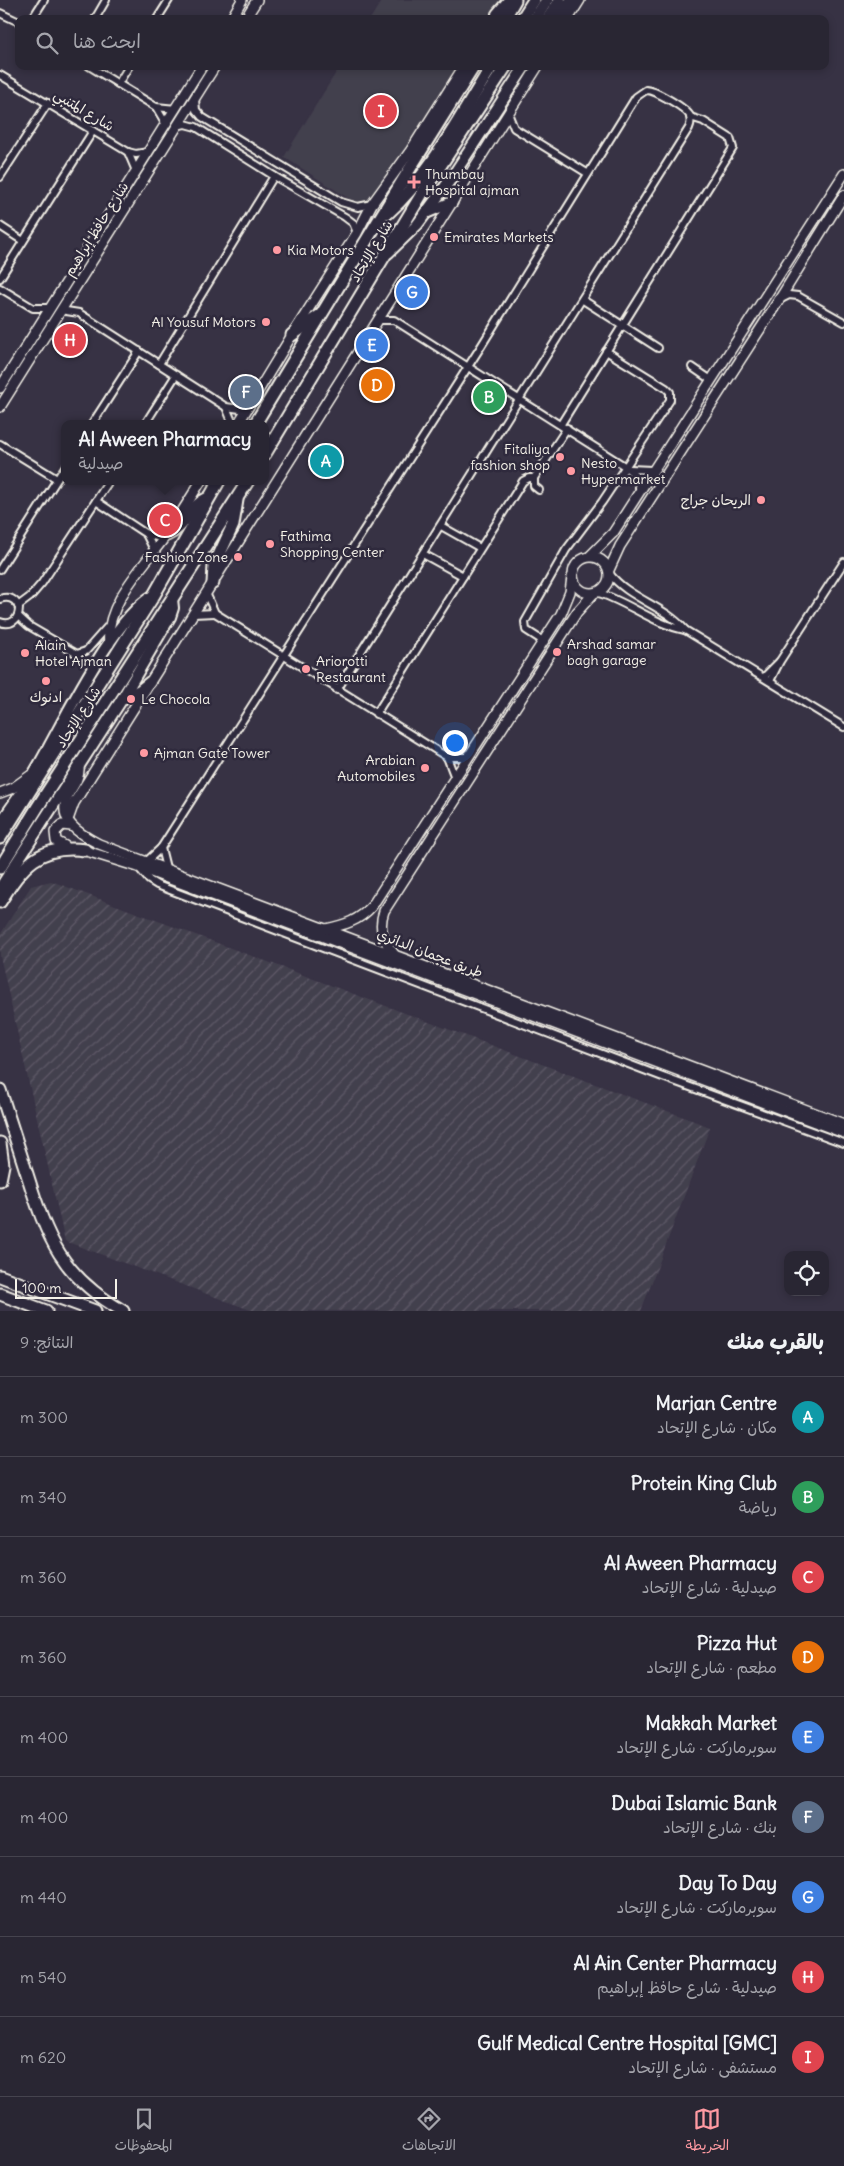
<!DOCTYPE html>
<html lang="ar">
<meta charset="utf-8">
<style>
:root{--surface:#292633;--page:#312e3b;--text:#f1f3f6;--muted:#a5a5ac;--line:#45434e;--accent:#ff9aa2}
body{margin:0;font-family:Delius,"Playpen Sans Arabic",sans-serif;background:var(--page);color:var(--text);direction:rtl}
.controls{position:absolute;right:15px;bottom:15px;display:grid;overflow:hidden;border-radius:10px;box-shadow:0 2px 8px #0003}
.controls button{width:45px;height:45px;display:grid;place-items:center;padding:0;border:0;border-bottom:1px solid var(--line);background:var(--surface);color:var(--text);font:25px sans-serif}
.scale{position:absolute;left:15px;bottom:12px;width:102px;box-sizing:border-box;padding-left:5px;border:2px solid #f4f1e8;border-top:0;font-size:14px;line-height:18px;white-space:nowrap;color:#f4f1e8;-webkit-text-stroke:4px #2f2a3d;paint-order:stroke}
.you{position:absolute;left:454px;top:742px;width:18px;height:18px;margin:-12px;border:4px solid #fff;border-radius:50%;background:#1a73e8;box-shadow:0 0 0 8px #1a73e833}
.badge{display:grid;place-items:center;width:32px;height:32px;border-radius:50%;background:var(--accent);color:#fff;font-size:16px;font-weight:700}
.pin{position:absolute;translate:-50% -50%;border:2px solid #fff;box-shadow:0 1px 5px #0006}
.popup{position:absolute;left:61px;top:420px;width:208px;height:65px;box-sizing:border-box;display:grid;place-content:center;border-radius:10px;background:var(--surface);filter:drop-shadow(0 1px 4px #0005);font-size:16px;white-space:nowrap;color:var(--muted)}
.popup b{font-size:19px;color:var(--text)}
.popup::after{content:'';position:absolute;left:50%;top:100%;margin-left:-10px;border:10px solid transparent;border-top-color:var(--surface)}
.list{margin:0;padding:0;list-style:none}
h2{display:flex;justify-content:space-between;align-items:center;height:65px;margin:0;padding:0 20px;font-size:21px}
h2 small{font-size:16px;font-weight:400;color:var(--muted)}
.list li{display:grid;grid-template-columns:32px 1fr auto;gap:15px;align-items:center;box-sizing:border-box;height:80px;padding:0 20px;border-top:1px solid var(--line)}
.list b{display:block;font-size:19px;white-space:nowrap}
.list p{margin:0;font-size:16px;white-space:nowrap;color:var(--muted)}
.list em{font-size:16px;font-style:normal;color:var(--muted)}
.icon{flex:none;width:28px;height:28px;fill:none;stroke:currentColor;stroke-width:2;stroke-linecap:round;stroke-linejoin:round}
.map{position:relative;flex:none;width:844px;height:1311px;overflow:hidden;direction:ltr}
.search{position:absolute;background:var(--surface);box-shadow:0 2px 8px #0003;left:15px;right:15px;top:15px;height:55px;display:flex;align-items:center;gap:12px;box-sizing:border-box;padding:0 18px;border-radius:10px;color:var(--muted);font-size:19px}
.sheet{height:785px;background:var(--surface)}
nav{display:flex;justify-content:space-around;align-items:center;box-sizing:border-box;height:70px;border-top:1px solid var(--line);background:var(--surface);font-size:14px;color:var(--muted)}
nav a{display:grid;justify-items:center;gap:2px}
nav .on{color:var(--accent)}
.map>svg:first-child{display:block}
.built{fill:#433f4e}
.industrial{fill:url(#industrial-furrows)}
.lines{fill:none;stroke-linecap:round;stroke-linejoin:round}
.street-casing{stroke:#f4f1e8;stroke-width:10}
.secondary-casing{stroke:#f4f1e8;stroke-width:12}
.primary-casing{stroke:#f4f1e8;stroke-width:14}
.highway-casing{stroke:#f4f1e8;stroke-width:15}
.street{stroke:#2f2a3d;stroke-width:6}
.secondary{stroke:#2f2a3d;stroke-width:9}
.primary{stroke:#2f2a3d;stroke-width:10}
.highway{stroke:#2f2a3d;stroke-width:11}
.poi-dot{fill:#ff9aa2;stroke:#2f2a3d;stroke-width:2}
.labels{text-anchor:middle;dominant-baseline:central;stroke-width:5;stroke-linejoin:round;paint-order:stroke}
.street-label{font-size:14px;fill:#f4f1e8;stroke:#2f2a3d}
.poi-label{font-size:14px;fill:#f4f1e8;stroke:#2f2a3d;text-anchor:start}
</style>
<div class="map">
<svg width="844" height="1311" viewBox="0 0 844 1311">
<defs>
<pattern id="industrial-furrows" width="10" height="10" patternUnits="userSpaceOnUse" patternTransform="scale(1.25)"><rect width="10" height="10" fill="#433f4e"/><path d="M-1 1l2-2M0 10L10 0M9 11l2-2" fill="none" stroke="#5f5b68"/></pattern>
</defs>
<rect width="100%" height="100%" fill="#373244"/>
<filter id="ink" filterUnits="userSpaceOnUse"><feTurbulence type="fractalNoise" baseFrequency=".02" numOctaves="2"/><feDisplacementMap in="SourceGraphic" scale="10" xChannelSelector="R" yChannelSelector="G"/><feConvolveMatrix kernelMatrix="1 2 1 2 8 2 1 2 1" color-interpolation-filters="sRGB"/></filter>
<g filter="url(#ink)">
<g class="built">
<polygon points="382,0 519,0 507,19 370,19"/>
<polygon points="340,66 478,66 381,215 371,213 284,157"/>
</g>
<polygon class="industrial" points="51,881 710,1127 641,1311 253,1311 65,1241 0,956 0,935 31,886"/>
<g class="lines">
<g class="street-casing">
<g id="street">
<polyline points="0,13 19,22"/>
<polyline points="32,19 44,0"/>
<polyline points="95,19 106,0"/>
<polyline points="157,19 169,0"/>
<polyline points="89,66 156,107 176,109"/>
<polyline points="0,75 128,152 136,154 148,152"/>
<polyline points="118,84 129,66"/>
<polyline points="195,99 196,110 202,117 341,202 358,207 372,204"/>
<polyline points="156,107 166,124"/>
<polyline points="508,113 514,128 587,173"/>
<polyline points="177,126 185,124 196,127 274,176 345,217 353,223 357,233"/>
<polyline points="128,152 136,171"/>
<polyline points="0,177 48,103"/>
<polyline points="0,226 23,241"/>
<polyline points="0,278 93,131"/>
<polyline points="0,288 33,308 49,308"/>
<polyline points="583,300 658,348"/>
<polyline points="779,300 789,295 798,296 844,322"/>
<polyline points="60,310 79,313 226,407 240,409 249,407"/>
<polyline points="378,320 394,320 626,467 636,477 640,490"/>
<polyline points="159,364 274,176"/>
<polyline points="692,367 711,380"/>
<polyline points="226,407 233,424"/>
<polyline points="92,424 139,351"/>
<polyline points="145,424 176,375"/>
<polyline points="561,424 733,148 730,138 703,121 690,117"/>
<polyline points="0,444 57,479"/>
<polyline points="630,469 652,470"/>
<polyline points="539,490 534,486 534,478 567,428"/>
<polyline points="96,501 146,534 157,537 167,535"/>
<polyline points="441,526 480,548"/>
<polyline points="146,534 154,550"/>
<polyline points="423,554 463,576"/>
<polyline points="0,569 65,467"/>
<path d="M 609,573 C 629,599 664,605 685,630"/>
<path d="M 596,592 C 627,601 653,624 685,630 L 844,727"/>
<polyline points="206,593 215,613 447,757 468,757"/>
<path d="M 0,599 C 9,596 16,599 19,608 C 19,620 11,626 0,622"/>
<polyline points="18,606 30,597 42,583 109,481"/>
<polyline points="193,614 215,613"/>
<polyline points="18,616 29,626 77,654 86,651 109,625"/>
<polyline points="543,641 526,630 525,622 566,550 602,502 670,400 670,392 666,388 606,351"/>
<polyline points="764,677 779,662"/>
<polyline points="770,681 780,661 844,562"/>
<polyline points="376,714 523,481 529,478 534,478"/>
<polyline points="447,757 455,778"/>
<polyline points="161,848 166,868"/>
<path d="M 147,861 L 161,848 L 480,348 L 636,97 L 646,90 C 655,90 686,108 690,116 C 691,121 691,124 689,128 L 337,690"/>
<polyline points="139,868 149,880 157,885 660,1076 844,1143"/>
</g>
</g>
<g class="secondary-casing">
<g id="secondary">
<polyline points="231,19 242,0"/>
<polyline points="245,19 257,0"/>
<polyline points="568,19 580,0"/>
<polyline points="0,388 202,66"/>
<polyline points="0,407 215,66"/>
<polyline points="238,424 292,335 357,233 372,204 411,150 464,66"/>
<polyline points="590,556 613,533 844,174"/>
<circle cx="591" cy="575" r="18"/>
<polyline points="609,570 620,546 779,300 844,195"/>
<path d="M 109,644 C 104,604 146,564 167,534 C 179,517 190,499 201,481"/>
<path d="M 79,767 C 80,777 74,785 69,793 C 55,820 79,834 99,844 L 844,1124"/>
<polyline points="0,793 13,788 31,775"/>
<polyline points="69,817 74,803 538,66"/>
<polyline points="65,846 56,841 55,832 62,825 71,826"/>
<polyline points="80,849 138,867 844,1133"/>
<path d="M 326,929 C 344,925 359,921 372,906 L 561,614 L 570,592 L 572,577"/>
<path d="M 394,954 C 383,940 378,928 384,911 L 577,612 L 594,593"/>
</g>
</g>
<g class="primary-casing">
<g id="primary">
<polyline points="497,14 509,0"/>
<polyline points="547,19 560,0"/>
<polyline points="557,19 571,0"/>
<polyline points="426,213 452,202"/>
<polyline points="388,253 417,225 450,180 525,66"/>
<polyline points="122,699 140,690 150,682"/>
<path d="M 0,824 C 12,806 25,789 36,770 C 62,726 111,619 154,595"/>
<polyline points="0,888 122,699 170,617 173,608 172,599"/>
</g>
</g>
<g class="highway-casing">
<g id="highway">
<polyline points="504,19 515,0"/>
<polyline points="522,19 534,0"/>
<polyline points="535,19 547,0"/>
<path d="M 388,213 C 432,173 460,116 492,66"/>
<polyline points="292,335 319,316"/>
<polyline points="255,424 414,162 474,66"/>
<polyline points="265,454 423,192 506,66"/>
<path d="M 167,535 C 185,527 190,506 208,498"/>
<polyline points="213,583 214,566 233,525 237,500"/>
<polyline points="0,838 154,595 219,481"/>
<polyline points="0,868 37,808 248,481"/>
<path d="M 0,902 C 22,866 39,844 85,850"/>
<path d="M 0,1090 C 9,1118 18,1146 27,1174 C 47,1238 62,1277 123,1311"/>
<polyline points="0,1143 3,1165 0,1180"/>
<polyline points="0,1276 95,1311"/>
<polyline points="0,1294 46,1311"/>
</g>
</g>
<use href="#street" class="street"/>
<use href="#secondary" class="secondary"/>
<use href="#primary" class="primary"/>
<use href="#highway" class="highway"/>
</g>
</g>
<g class="poi-dot">
<path d="M411.5 174.5h5v5h5v5h-5v5h-5v-5h-5v-5h5z"/>
<circle cx="434" cy="237" r="5"/>
<circle cx="277" cy="250" r="5"/>
<circle cx="266" cy="322" r="5"/>
<circle cx="560" cy="457" r="5"/>
<circle cx="571" cy="471" r="5"/>
<circle cx="761" cy="500" r="5"/>
<circle cx="270" cy="544" r="5"/>
<circle cx="238" cy="557" r="5"/>
<circle cx="557" cy="652" r="5"/>
<circle cx="25" cy="653" r="5"/>
<circle cx="306" cy="669" r="5"/>
<circle cx="46" cy="681" r="5"/>
<circle cx="131" cy="699" r="5"/>
<circle cx="144" cy="753" r="5"/>
<circle cx="425" cy="768" r="5"/>
</g>
<g class="labels">
<g class="street-label">
<text transform="translate(84 110) rotate(31)">شارع المتنبي</text>
<text transform="translate(96 229) rotate(-58)">شارع حافظ إبراهيم</text>
<text transform="translate(371 251) rotate(-59)">شارع الإتحاد</text>
<text transform="translate(78 717) rotate(-57)">شارع الإتحاد</text>
<text transform="translate(430 953) rotate(21)">طريق عجمان الدائري</text>
</g>
<g class="poi-label">
<text x="425" y="174">Thumbay<tspan x="425" dy="16">Hospital ajman</tspan></text>
<text x="444" y="237">Emirates Markets</text>
<text x="287" y="250">Kia Motors</text>
<text x="256" y="322" text-anchor="end">Al Yousuf Motors</text>
<text x="550" y="449" text-anchor="end">Fitaliya<tspan x="550" dy="16">fashion shop</tspan></text>
<text x="581" y="463">Nesto<tspan x="581" dy="16">Hypermarket</tspan></text>
<text x="751" y="500" text-anchor="end">الريحان جراج</text>
<text x="280" y="536">Fathima<tspan x="280" dy="16">Shopping Center</tspan></text>
<text x="228" y="557" text-anchor="end">Fashion Zone</text>
<text x="567" y="644">Arshad samar<tspan x="567" dy="16">bagh garage</tspan></text>
<text x="35" y="645">Alain<tspan x="35" dy="16">Hotel Ajman</tspan></text>
<text x="316" y="661">Ariorotti<tspan x="316" dy="16">Restaurant</tspan></text>
<text x="46" y="697" text-anchor="middle">ادنوك</text>
<text x="141" y="699">Le Chocola</text>
<text x="154" y="753">Ajman Gate Tower</text>
<text x="415" y="760" text-anchor="end">Arabian<tspan x="415" dy="16">Automobiles</tspan></text>
</g>
</g>
</svg>
<div class="controls">
<button><svg class="icon" aria-label="locate" viewBox="0 0 24 24"><circle cx="12" cy="12" r="6"/><path d="M12 2v4M12 18v4M2 12h4M18 12h4"/></svg></button>
</div>
<div class="scale">100 m</div>
<div class="you"></div>
<div class="pin badge" style="left:326px;top:461px;background:#0f9aa8">A</div>
<div class="pin badge" style="left:489px;top:397px;background:#2e9e5b">B</div>
<div class="pin badge" style="left:165px;top:520px;background:#e0444e">C</div>
<div class="popup"><b>Al Aween Pharmacy</b>صيدلية</div>
<div class="pin badge" style="left:377px;top:385px;background:#e8710a">D</div>
<div class="pin badge" style="left:372px;top:345px;background:#3f7fe0">E</div>
<div class="pin badge" style="left:246px;top:392px;background:#5c6f8a">F</div>
<div class="pin badge" style="left:412px;top:292px;background:#3f7fe0">G</div>
<div class="pin badge" style="left:70px;top:340px;background:#e0444e">H</div>
<div class="pin badge" style="left:381px;top:111px;background:#e0444e">I</div>
<div class="search"><svg class="icon" aria-label="search" viewBox="0 0 24 24"><circle cx="10" cy="10" r="6"/><path d="M15 15l6 6"/></svg>ابحث هنا</div>
</div>
<section class="sheet">
<h2>بالقرب منك<small>النتائج: 9</small></h2>
<ul class="list">
<li><span class="badge" style="background:#0f9aa8">A</span><div><b>Marjan Centre</b><p>مكان · شارع الإتحاد</p></div><em>300 m</em></li>
<li><span class="badge" style="background:#2e9e5b">B</span><div><b>Protein King Club</b><p>رياضة</p></div><em>340 m</em></li>
<li><span class="badge" style="background:#e0444e">C</span><div><b>Al Aween Pharmacy</b><p>صيدلية · شارع الإتحاد</p></div><em>360 m</em></li>
<li><span class="badge" style="background:#e8710a">D</span><div><b>Pizza Hut</b><p>مطعم · شارع الإتحاد</p></div><em>360 m</em></li>
<li><span class="badge" style="background:#3f7fe0">E</span><div><b>Makkah Market</b><p>سوبرماركت · شارع الإتحاد</p></div><em>400 m</em></li>
<li><span class="badge" style="background:#5c6f8a">F</span><div><b>Dubai Islamic Bank</b><p>بنك · شارع الإتحاد</p></div><em>400 m</em></li>
<li><span class="badge" style="background:#3f7fe0">G</span><div><b>Day To Day</b><p>سوبرماركت · شارع الإتحاد</p></div><em>440 m</em></li>
<li><span class="badge" style="background:#e0444e">H</span><div><b>Al Ain Center Pharmacy</b><p>صيدلية · شارع حافظ إبراهيم</p></div><em>540 m</em></li>
<li><span class="badge" style="background:#e0444e">I</span><div><b>Gulf Medical Centre Hospital [GMC]</b><p>مستشفى · شارع الإتحاد</p></div><em>620 m</em></li>
</ul>
</section>
<nav>
<a class="on"><svg class="icon" aria-label="map" viewBox="0 0 24 24"><path d="M3 6l6-2 6 2 6-2v14l-6 2-6-2-6 2zM9 4v14M15 6v14"/></svg>الخريطة</a>
<a><svg class="icon" aria-label="directions" viewBox="0 0 24 24"><path d="M12 3l9 9-9 9-9-9zM9 14v-3h6M13 9l2 2-2 2"/></svg>الاتجاهات</a>
<a><svg class="icon" aria-label="saved" viewBox="0 0 24 24"><path d="M7 4h10v16l-5-4-5 4z"/></svg>المحفوظات</a>
</nav>
